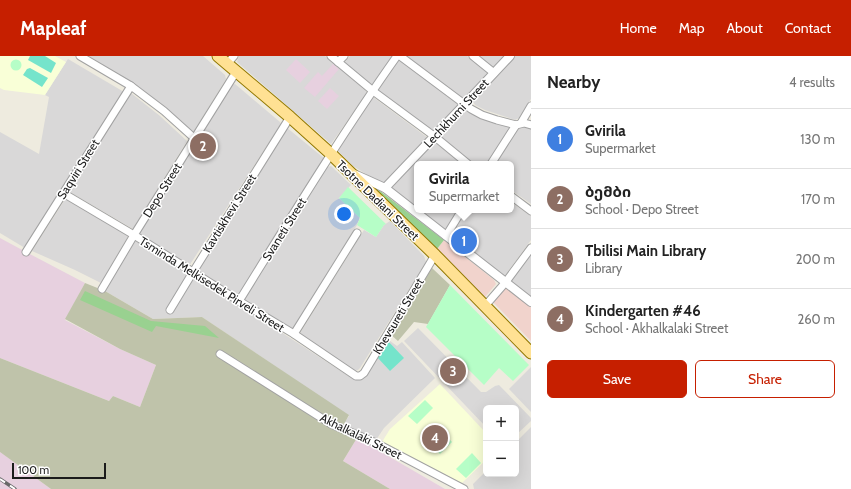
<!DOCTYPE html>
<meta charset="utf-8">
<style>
:root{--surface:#fff;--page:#f6f6f6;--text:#222;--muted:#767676;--line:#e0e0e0;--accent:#c61f00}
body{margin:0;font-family:Cabin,"Noto Sans Georgian",sans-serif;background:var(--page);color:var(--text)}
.controls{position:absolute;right:12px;bottom:12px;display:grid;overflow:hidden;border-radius:6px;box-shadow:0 4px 16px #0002}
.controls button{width:36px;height:36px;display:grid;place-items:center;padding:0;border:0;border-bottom:1px solid var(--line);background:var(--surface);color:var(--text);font:20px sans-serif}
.scale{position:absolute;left:12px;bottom:10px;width:94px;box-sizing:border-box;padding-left:4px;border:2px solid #1b1b1b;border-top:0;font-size:11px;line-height:14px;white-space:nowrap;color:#1b1b1b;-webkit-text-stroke:3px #fff;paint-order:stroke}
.you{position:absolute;left:344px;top:158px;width:14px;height:14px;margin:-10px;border:3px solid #fff;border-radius:50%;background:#1a73e8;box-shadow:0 0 0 6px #1a73e833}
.badge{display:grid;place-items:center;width:26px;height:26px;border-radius:50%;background:var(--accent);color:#fff;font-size:13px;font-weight:700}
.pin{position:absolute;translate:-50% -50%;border:2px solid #fff;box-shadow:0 1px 4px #0006}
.popup{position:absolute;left:414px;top:105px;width:100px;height:52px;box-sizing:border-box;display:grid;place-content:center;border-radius:6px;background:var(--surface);filter:drop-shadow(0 1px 3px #0005);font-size:13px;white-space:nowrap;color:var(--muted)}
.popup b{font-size:15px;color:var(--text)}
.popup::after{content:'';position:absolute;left:50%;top:100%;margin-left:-8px;border:8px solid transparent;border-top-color:var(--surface)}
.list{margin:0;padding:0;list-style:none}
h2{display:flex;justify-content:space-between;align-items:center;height:52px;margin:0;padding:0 16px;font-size:17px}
h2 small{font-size:13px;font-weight:400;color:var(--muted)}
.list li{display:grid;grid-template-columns:26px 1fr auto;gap:12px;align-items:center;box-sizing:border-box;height:60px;padding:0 16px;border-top:1px solid var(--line)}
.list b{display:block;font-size:15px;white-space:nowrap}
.list p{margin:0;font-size:13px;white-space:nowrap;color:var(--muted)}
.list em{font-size:13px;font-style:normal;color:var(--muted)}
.actions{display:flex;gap:8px;padding:12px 16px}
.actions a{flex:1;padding:9px 0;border:1px solid var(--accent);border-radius:6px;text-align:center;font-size:14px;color:var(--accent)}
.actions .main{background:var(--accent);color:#fff}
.map{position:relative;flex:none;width:531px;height:433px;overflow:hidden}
header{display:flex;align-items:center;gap:24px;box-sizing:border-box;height:56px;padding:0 20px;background:var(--accent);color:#fff}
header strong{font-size:19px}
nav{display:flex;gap:22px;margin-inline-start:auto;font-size:14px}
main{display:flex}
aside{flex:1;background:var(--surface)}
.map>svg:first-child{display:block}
.residential{fill:#d9d8d8}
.commercial{fill:#f1d3cc}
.industrial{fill:#e7d0df}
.education{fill:#f9ffd7}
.construction{fill:#bfc3aa}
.forest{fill:#99d190}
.park{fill:#b6fec7}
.pitch{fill:#75e4cb}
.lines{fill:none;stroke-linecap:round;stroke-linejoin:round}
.minor-casing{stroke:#a2a2a2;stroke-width:9}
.tertiary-casing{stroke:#a2a2a2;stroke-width:10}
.primary-casing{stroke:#927800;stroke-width:13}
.minor{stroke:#fff;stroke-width:7}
.tertiary{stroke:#fff;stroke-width:8}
.primary{stroke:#ffe193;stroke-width:11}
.rail-casing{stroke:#696969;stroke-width:3.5}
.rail{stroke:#fff;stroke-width:2;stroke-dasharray:6;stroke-linecap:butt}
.labels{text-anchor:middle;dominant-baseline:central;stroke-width:3;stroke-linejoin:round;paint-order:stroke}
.street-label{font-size:12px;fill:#1b1b1b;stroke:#fff}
</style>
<header>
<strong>Mapleaf</strong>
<nav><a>Home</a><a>Map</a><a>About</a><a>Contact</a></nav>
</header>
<main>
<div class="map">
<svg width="531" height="433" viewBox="0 0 531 433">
<rect width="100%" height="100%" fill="#eeebdf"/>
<g class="residential">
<polygon points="89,0 203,0 225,19 226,23 194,75 191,76 133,28"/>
<polygon points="239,0 325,0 365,34 367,37 331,88 237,6"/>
<polygon points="350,0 394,0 372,30 344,7"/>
<polygon points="405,0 467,0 489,17 463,45"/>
<polygon points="476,0 506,0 493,13"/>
<polygon points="515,0 531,0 531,43 519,62 515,64 485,54 475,49 473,45 476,39"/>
<polygon points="398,2 459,49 433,76 376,33"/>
<polygon points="68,3 124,36 25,192 0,177 0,76 39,98 49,41 45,39"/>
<polygon points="235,28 280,66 281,68 189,210 137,178 232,29"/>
<polygon points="131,37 160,60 187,85 133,173 68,135"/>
<polygon points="373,41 428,82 384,129 353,110 337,94"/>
<polygon points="464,52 511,70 488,108 474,108 438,80"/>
<polygon points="522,69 531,72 531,148 511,134 511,108 495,108 517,73"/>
<polygon points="286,71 325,103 238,242 195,215"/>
<polygon points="433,85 462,108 417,108 417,154 392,135 392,131"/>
<polygon points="331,110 351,129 339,142 360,162 357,169 292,274 242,243 327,111"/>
<polygon points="66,142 129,179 101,227 75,214 32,195"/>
<polygon points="511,146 531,160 531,184 504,221 451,179 466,154 511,154"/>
<polygon points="417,154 459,154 445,176"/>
<polygon points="390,165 424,200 426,206 360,312 358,314 355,315 299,279 364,174 376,181 384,169"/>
<polygon points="134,184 187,215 353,323 359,323 386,282 397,290 402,286 435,322 384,372 376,384 342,370 349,360 202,261 153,263 105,235"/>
<polygon points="531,198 531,241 510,225"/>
<polygon points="418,272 481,336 486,336 495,330 499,329 531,362 531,365 516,379 516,352 486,352 486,371 404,285"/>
<polygon points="531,311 531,356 509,333"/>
<polygon points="531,371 531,433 474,433 473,428 486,415 486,418 516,418 516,386"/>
</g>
<g class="commercial">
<polygon points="444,184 494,224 496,228 485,241 437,193"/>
<polygon points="505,231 531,251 531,285 493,246"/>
</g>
<g class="industrial">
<polygon points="296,3 310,16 300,27 286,14"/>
<polygon points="333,8 339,13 315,41 304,32 318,16 322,20"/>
<polygon points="330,32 339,40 327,53 318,45"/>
<polygon points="0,182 26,196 85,227 65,264 120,293 156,309 140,351 113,340 109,345 0,302"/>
<polygon points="357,382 445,433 390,433 343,405"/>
<polygon points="0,396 3,398 51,433 0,433"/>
</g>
<g class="education">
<polygon points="0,0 55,0 66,6 45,39 4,34 0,32"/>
<polygon points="440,328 486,377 486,404 462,427 382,386 390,373"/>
</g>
<g class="construction">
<polygon points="432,212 450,229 428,268 414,266 398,285 390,278"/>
<polygon points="85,227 105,235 153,263 202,261 349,359 343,370 357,382 343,405 390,433 51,433 0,396 0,302 109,345 113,340 140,351 156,309 120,293 65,263"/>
</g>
<g class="forest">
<polygon points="367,125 444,184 437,193 366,127"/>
<polygon points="85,235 151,265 205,270 219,282 156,270 152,276 80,244"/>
</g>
<g class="park">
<circle cx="16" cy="9" r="5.5"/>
<polygon points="348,131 386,168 384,169 376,181 357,169 360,162 339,142"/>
<polygon points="450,229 529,309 513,325 499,312 484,329 426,271"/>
<polygon points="425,344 433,352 417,368 408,360"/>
<polygon points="438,371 452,386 440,398 425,383"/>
<polygon points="472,397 481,407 466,422 456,413"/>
</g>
<g class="pitch">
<polygon points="30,0 45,0 56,7 51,17 28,4"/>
<polygon points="30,12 48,22 42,31 23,19 27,13"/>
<polygon points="387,284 404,302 390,315 377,301"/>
</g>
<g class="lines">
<g class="minor-casing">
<g id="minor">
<polyline points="80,0 131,30 164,55 194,82"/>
<polyline points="331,0 373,35 434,80 468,108"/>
<polyline points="400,0 471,53 482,59 497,64 516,69 524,67 531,69"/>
<polyline points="473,0 494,17"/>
<polyline points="338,6 344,0"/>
<polyline points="227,8 234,0"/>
<polyline points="521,67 531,50"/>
<polyline points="491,108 516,69"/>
<polyline points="63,137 134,179 239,245 294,278 356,320 360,320 364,317 435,199"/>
<polyline points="511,140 531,155"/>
<polyline points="446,180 462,154"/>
<polyline points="26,196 131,30"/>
<polyline points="102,233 134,179 236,16"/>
<path d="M 239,245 C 290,163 341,79 397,0"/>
<polyline points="485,250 505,227 531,192"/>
<polyline points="170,254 193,216 290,61"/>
<polyline points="294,278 357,177"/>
<polyline points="220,298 331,368 376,387 464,433"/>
</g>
</g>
<g class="tertiary-casing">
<g id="tertiary">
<polyline points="354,118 385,132 531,246"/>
<polyline points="385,132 464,49 510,0"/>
</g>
</g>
<g class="primary-casing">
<polyline id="primary" points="218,0 290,61 331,98 435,199 531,297"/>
</g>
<use href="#minor" class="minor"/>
<use href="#tertiary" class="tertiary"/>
<use href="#primary" class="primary"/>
<g class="rail-casing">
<polyline id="rail" points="0,423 15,433"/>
</g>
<use href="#rail" class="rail"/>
</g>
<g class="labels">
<g class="street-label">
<text transform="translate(456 57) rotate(-47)">Lechkhumi Street</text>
<text transform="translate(78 113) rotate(-58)">Saqviri Street</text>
<text transform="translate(162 134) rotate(-58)">Depo Street</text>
<text transform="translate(378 144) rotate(44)">Tsotne Dadiani Street</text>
<text transform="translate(229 157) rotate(-58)">Kavtiskhevi Street</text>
<text transform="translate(284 173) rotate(-58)">Svaneti Street</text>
<text transform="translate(212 228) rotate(32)">Tsminda Melkisedek Pirveli Street</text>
<text transform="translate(398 260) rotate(-59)">Khevsureti Street</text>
<text transform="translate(361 380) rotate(26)">Akhalkalaki Street</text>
</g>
</g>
</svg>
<div class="controls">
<button>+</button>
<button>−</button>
</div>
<div class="scale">100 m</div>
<div class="you"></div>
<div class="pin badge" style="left:464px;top:185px;background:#3f7fe0">1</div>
<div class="popup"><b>Gvirila</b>Supermarket</div>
<div class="pin badge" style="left:203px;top:90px;background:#8d6e63">2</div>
<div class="pin badge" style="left:453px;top:315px;background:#8d6e63">3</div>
<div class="pin badge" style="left:435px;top:382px;background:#8d6e63">4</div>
</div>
<aside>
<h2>Nearby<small>4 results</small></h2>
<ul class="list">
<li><span class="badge" style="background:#3f7fe0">1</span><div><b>Gvirila</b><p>Supermarket</p></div><em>130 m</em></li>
<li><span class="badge" style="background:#8d6e63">2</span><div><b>ბემბი</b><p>School · Depo Street</p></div><em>170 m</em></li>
<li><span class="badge" style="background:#8d6e63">3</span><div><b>Tbilisi Main Library</b><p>Library</p></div><em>200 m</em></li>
<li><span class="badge" style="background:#8d6e63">4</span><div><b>Kindergarten #46</b><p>School · Akhalkalaki Street</p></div><em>260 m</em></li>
</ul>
<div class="actions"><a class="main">Save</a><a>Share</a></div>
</aside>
</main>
